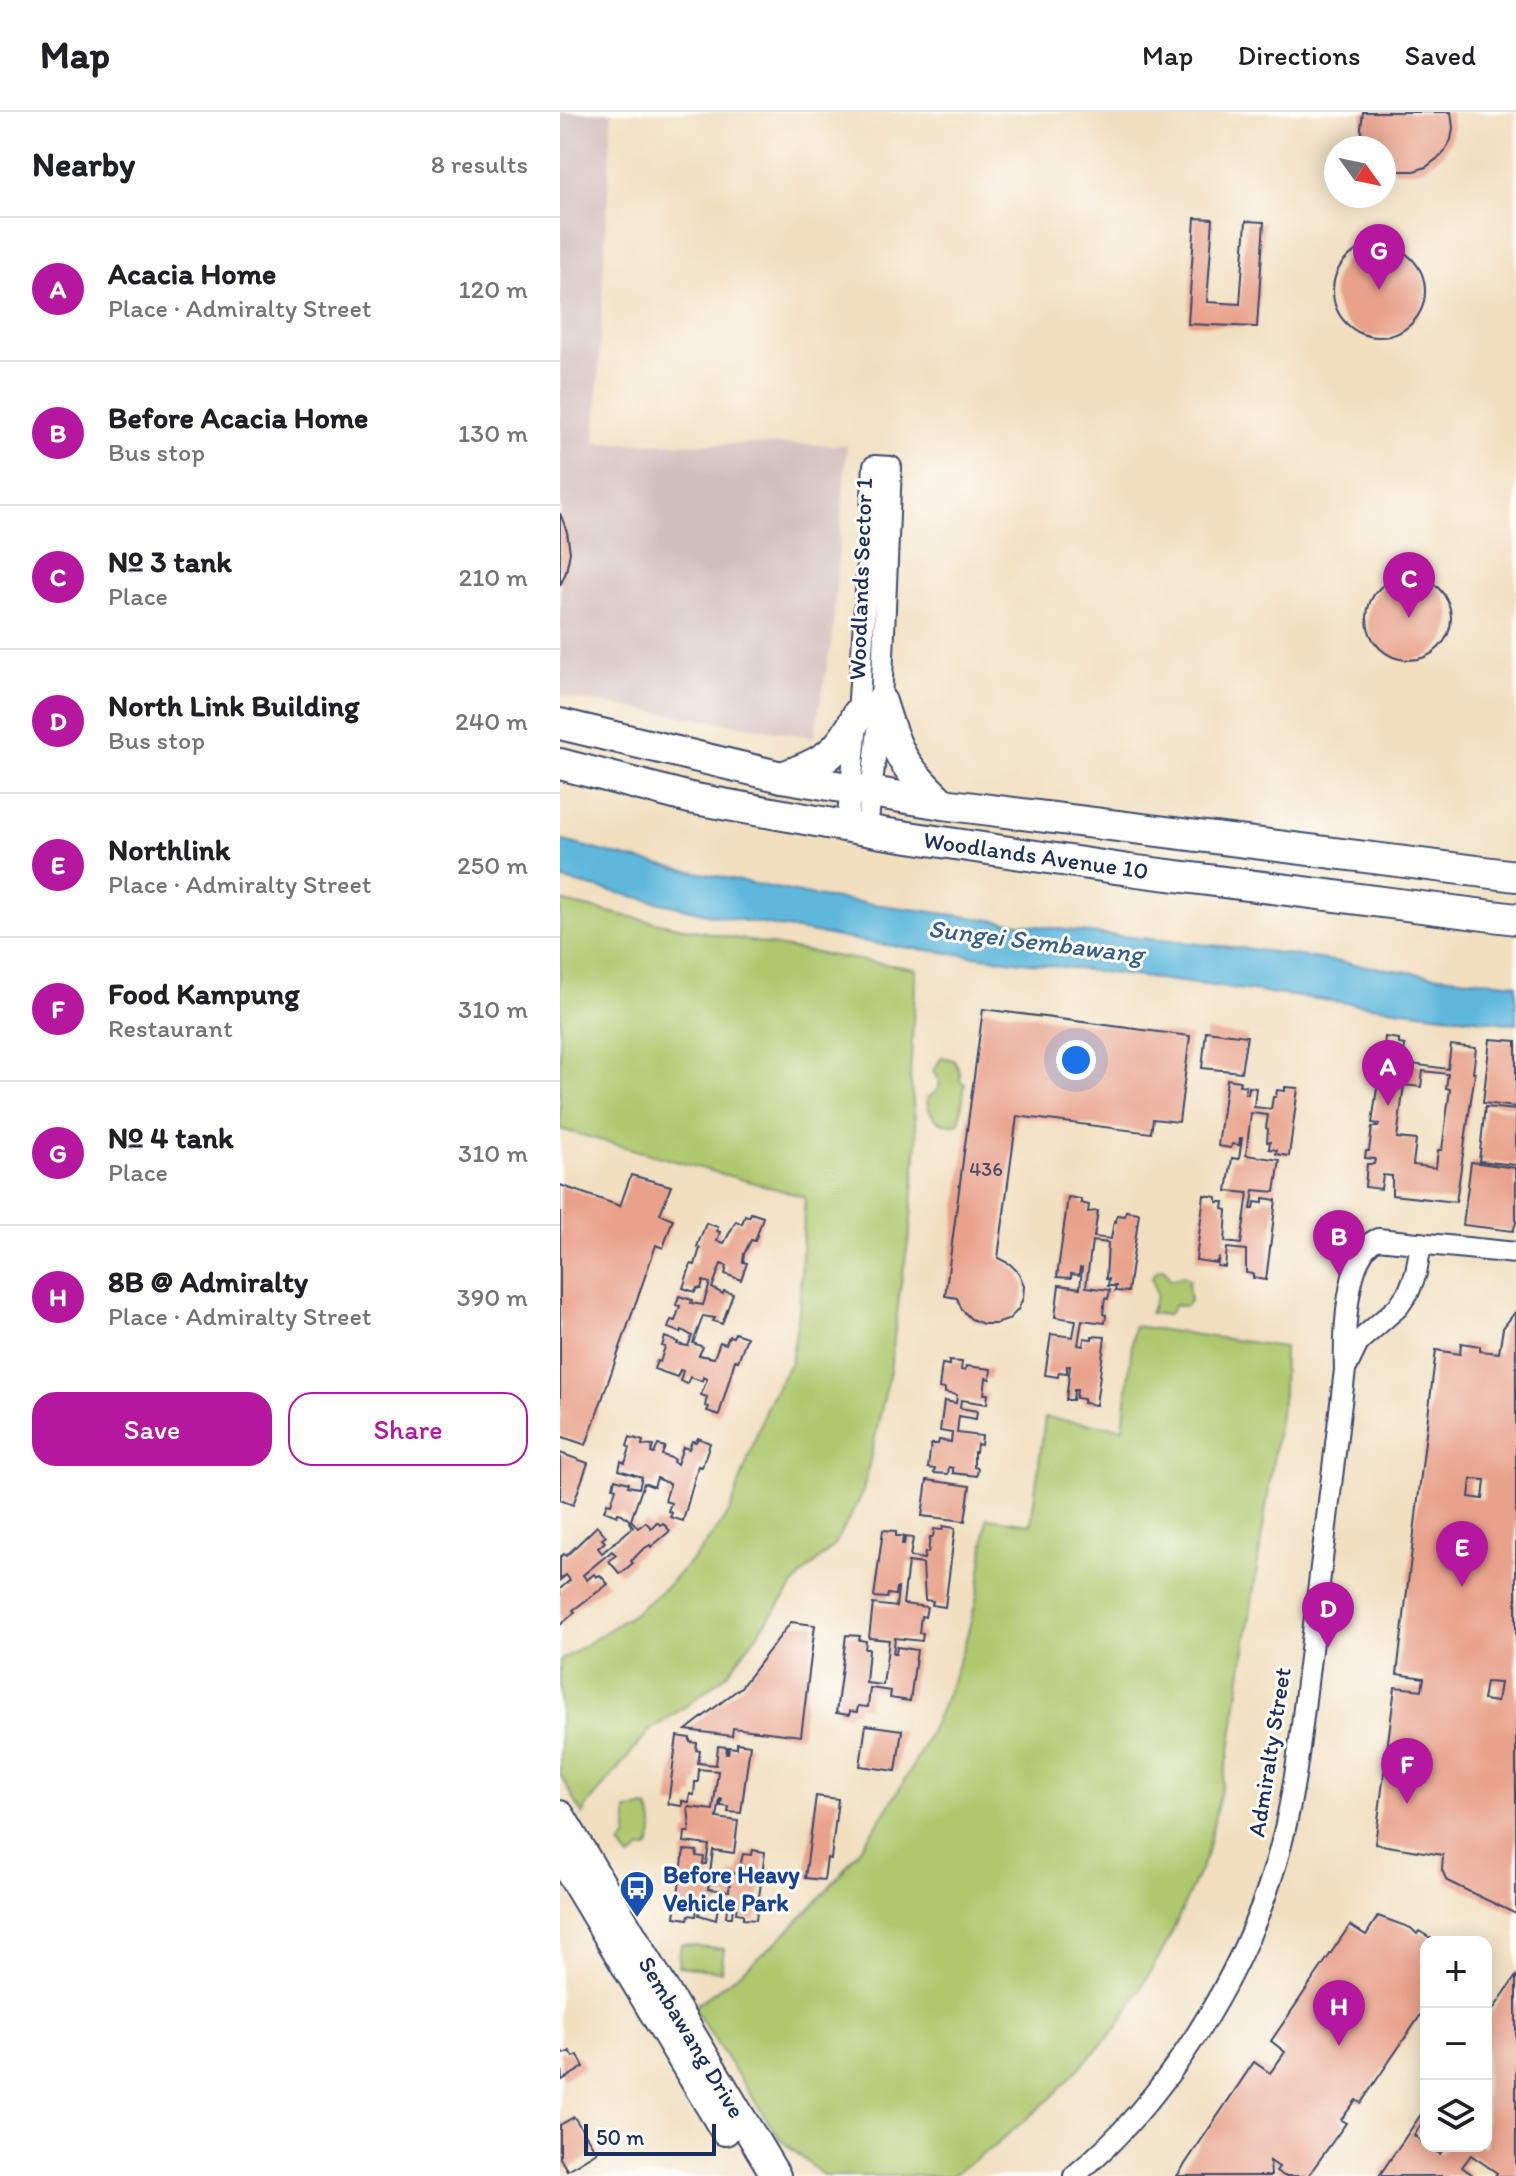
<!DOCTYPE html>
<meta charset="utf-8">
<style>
:root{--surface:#fff;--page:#f6f6f6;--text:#202124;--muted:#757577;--line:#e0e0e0;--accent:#b5179e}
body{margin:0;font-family:Itim,sans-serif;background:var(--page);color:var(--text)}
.controls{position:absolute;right:24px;bottom:24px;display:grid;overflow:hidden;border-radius:16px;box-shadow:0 4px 20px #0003}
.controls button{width:72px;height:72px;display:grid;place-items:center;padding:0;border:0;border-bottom:2px solid var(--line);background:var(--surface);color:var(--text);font:40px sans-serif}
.compass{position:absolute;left:764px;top:24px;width:72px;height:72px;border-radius:50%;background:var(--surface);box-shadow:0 4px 20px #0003;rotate:123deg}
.scale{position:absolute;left:24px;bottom:20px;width:132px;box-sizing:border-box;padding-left:8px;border:4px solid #1b2f5e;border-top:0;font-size:22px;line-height:28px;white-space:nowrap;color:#1b2f5e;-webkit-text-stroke:6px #fdfcf7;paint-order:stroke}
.you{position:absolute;left:516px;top:948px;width:28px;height:28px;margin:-20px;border:6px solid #fff;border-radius:50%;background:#1a73e8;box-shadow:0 0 0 12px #1a73e833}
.badge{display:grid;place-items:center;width:52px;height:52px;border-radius:50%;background:var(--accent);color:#fff;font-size:26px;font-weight:700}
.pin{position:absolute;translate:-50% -66px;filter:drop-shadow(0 2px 4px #0008)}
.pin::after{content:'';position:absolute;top:42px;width:28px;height:24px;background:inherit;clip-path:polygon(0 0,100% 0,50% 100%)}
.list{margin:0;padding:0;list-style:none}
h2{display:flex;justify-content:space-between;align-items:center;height:104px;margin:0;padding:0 32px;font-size:34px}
h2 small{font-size:26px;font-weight:400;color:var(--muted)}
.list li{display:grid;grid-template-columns:52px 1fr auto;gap:24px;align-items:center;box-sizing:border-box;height:144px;padding:0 32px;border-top:2px solid var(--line)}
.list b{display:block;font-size:30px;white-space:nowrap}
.list p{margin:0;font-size:26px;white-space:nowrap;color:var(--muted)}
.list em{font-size:26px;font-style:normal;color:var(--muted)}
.actions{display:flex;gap:16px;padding:24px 32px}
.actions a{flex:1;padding:18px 0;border:2px solid var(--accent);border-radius:24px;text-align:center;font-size:28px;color:var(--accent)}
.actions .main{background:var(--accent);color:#fff}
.icon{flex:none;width:44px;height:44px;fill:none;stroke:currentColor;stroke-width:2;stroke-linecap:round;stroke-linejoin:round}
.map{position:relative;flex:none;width:956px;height:2064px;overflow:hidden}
header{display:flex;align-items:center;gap:48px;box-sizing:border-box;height:112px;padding:0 40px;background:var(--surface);border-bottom:2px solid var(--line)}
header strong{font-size:38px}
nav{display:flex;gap:44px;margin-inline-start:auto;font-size:28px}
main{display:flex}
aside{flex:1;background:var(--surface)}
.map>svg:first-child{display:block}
.industrial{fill:#d1bfbe}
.green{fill:#afc86e;stroke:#657c66;stroke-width:2}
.water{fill:#5fb8dc;stroke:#3d749d;stroke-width:2}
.building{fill:#e8a18a;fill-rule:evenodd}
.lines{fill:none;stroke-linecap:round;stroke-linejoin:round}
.street-casing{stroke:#3b496d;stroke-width:24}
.secondary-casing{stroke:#3b496d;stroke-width:32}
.primary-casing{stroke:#3b496d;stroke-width:34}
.street{stroke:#fff;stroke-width:20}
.secondary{stroke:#fff;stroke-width:28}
.primary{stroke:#fff;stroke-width:30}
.labels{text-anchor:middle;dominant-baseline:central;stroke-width:6;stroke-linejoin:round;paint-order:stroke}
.number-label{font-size:20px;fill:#4e4c69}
.street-label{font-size:24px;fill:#1b2f5e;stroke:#fdfcf7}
.transit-label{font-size:24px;font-weight:bold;fill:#164399;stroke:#fdfcf7;text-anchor:start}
.water-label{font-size:26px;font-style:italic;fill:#335f8a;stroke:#fdfcf7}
</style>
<header>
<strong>Map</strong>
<nav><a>Map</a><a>Directions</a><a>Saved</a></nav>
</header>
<main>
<aside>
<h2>Nearby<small>8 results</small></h2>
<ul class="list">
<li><span class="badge">A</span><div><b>Acacia Home</b><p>Place · Admiralty Street</p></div><em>120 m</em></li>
<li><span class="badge">B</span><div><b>Before Acacia Home</b><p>Bus stop</p></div><em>130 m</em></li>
<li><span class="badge">C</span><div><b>№ 3 tank</b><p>Place</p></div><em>210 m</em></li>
<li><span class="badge">D</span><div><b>North Link Building</b><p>Bus stop</p></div><em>240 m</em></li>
<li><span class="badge">E</span><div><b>Northlink</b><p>Place · Admiralty Street</p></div><em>250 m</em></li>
<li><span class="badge">F</span><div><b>Food Kampung</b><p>Restaurant</p></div><em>310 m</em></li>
<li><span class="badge">G</span><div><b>№ 4 tank</b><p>Place</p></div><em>310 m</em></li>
<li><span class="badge">H</span><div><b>8B @ Admiralty</b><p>Place · Admiralty Street</p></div><em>390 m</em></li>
</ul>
<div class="actions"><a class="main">Save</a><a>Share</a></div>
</aside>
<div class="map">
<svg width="956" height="2064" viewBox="0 0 956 2064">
<rect width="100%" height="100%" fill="#fdfcf7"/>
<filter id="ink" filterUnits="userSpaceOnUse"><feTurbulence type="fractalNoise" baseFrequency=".0125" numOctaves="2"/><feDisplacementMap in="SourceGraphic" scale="16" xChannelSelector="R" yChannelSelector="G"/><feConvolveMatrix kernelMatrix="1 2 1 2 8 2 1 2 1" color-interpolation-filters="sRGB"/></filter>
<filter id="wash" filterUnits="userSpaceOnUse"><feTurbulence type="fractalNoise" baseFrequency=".006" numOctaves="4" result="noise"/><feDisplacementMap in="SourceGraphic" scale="32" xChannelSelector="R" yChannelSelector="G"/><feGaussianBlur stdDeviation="1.8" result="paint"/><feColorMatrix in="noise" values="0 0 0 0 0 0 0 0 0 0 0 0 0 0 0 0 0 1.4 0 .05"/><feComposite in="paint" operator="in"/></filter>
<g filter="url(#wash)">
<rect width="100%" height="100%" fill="#f1dfc0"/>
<polygon class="industrial" points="0,0 52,0 35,331 287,333 272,527 254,625 15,587 0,583"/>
<g class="green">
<path d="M 0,789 C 118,817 237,839 356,857 L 350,964 L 357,1027 L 350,1120 L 340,1177 L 330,1259 L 302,1383 L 274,1434 L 241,1464 L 167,1562 L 129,1592 L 90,1618 L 26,1695 L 23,1703 L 0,1662 L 0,1549 L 75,1501 L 107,1474 L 138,1442 L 170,1399 L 207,1293 L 231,1250 L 239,1200 L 245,1085 L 0,1017 Z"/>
<path d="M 382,945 L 394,948 L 400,960 L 400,969 L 405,972 L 399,1011 C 380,1015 368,1005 367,986 L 376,980 L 380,971 L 373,959 Z"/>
<polygon points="604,1156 610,1168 624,1164 630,1169 628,1173 630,1189 626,1194 615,1193 608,1203 590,1201 597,1183 592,1166 595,1160"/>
<path d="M 574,1214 L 724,1235 L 723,1281 L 670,1638 L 646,1744 L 607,1831 L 558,1915 L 492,1985 L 432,2036 L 391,2064 L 264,2064 L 220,2027 L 133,1895 C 153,1881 173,1867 192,1851 C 301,1761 387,1623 417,1484 C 422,1459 424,1432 427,1406 L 471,1412 L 485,1306 L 563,1316 Z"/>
<path d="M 82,1695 L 88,1696 C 95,1710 95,1723 88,1737 L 82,1737 L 70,1746 L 60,1733 L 67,1725 L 67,1699 Z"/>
<polygon points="121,1832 164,1837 161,1859 118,1854"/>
</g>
<polygon class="water" points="0,728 68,746 254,784 529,821 691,837 862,862 956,872 956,912 318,832 152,803 0,767"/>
<g id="blocks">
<g class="building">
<polygon points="803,0 891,0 893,16 891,28 882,43 866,55 854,59 835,59 824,54 824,36 805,35 801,16"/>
<polygon points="635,106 653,107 647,190 680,192 686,109 704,110 697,215 628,212"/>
<circle cx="819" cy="179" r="46"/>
<polygon points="0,401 7,420 10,440 6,460 0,474"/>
<circle cx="849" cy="506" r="42"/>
<polygon points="423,897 630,924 619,1010 593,1007 591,1021 457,1004 438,1146 450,1152 459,1161 464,1174 463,1186 458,1198 448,1208 436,1212 423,1212 411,1207 402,1198 397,1186 385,1184"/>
<polygon points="646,919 687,924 681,960 642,956"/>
<path d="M 825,925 L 839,927 L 839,932 L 845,933 L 843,951 L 888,957 L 891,933 L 916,936 L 913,961 L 915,961 L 896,1090 L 832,1083 L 832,1064 L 823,1063 L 821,1077 L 805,1075 L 807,1052 L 814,1052 L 815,1047 L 805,1046 L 806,1039 L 809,1039 L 812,1015 L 818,1015 L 819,1012 L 812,1011 L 818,969 L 825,970 L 825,964 L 819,963 L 822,939 L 828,940 L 829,935 L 824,935 ZM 863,959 L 888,962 L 886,976 L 890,977 L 882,1038 L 878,1038 L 876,1056 L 853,1053 L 856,1028 L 837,1026 L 844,973 L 861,975 Z"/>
<polygon points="930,927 956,929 956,995 923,991"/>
<polygon points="667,967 680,969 679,973 686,974 685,982 688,982 689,975 696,976 694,995 711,997 713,985 716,985 717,978 725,979 725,975 738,976 729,1044 716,1042 717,1038 709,1037 710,1030 707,1030 708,1017 706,1016 708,1003 691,1001 686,1043 720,1048 715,1080 694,1078 691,1097 694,1097 695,1090 703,1091 703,1086 716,1088 706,1168 693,1166 693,1162 686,1161 686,1138 667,1136 665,1155 657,1154 659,1145 656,1151 636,1148 644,1083 657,1085 657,1090 664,1090 663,1097 667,1098 665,1130 681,1132 688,1081 667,1079 672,1046 679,1047 682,1026 680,1026 679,1033 672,1032 671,1036 658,1034"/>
<polygon points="925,995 956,998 956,1053 919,1049"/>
<polygon points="911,1050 956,1056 956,1111 953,1119 903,1113"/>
<polygon points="71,1063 111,1074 100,1102 113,1107 103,1136 96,1133 26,1333 0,1324 0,1073 60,1094"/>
<polygon points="508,1085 521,1087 521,1091 529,1093 528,1100 538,1099 534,1125 551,1127 554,1109 556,1110 557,1103 565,1104 566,1099 579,1101 568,1180 555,1179 556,1174 548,1174 549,1167 546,1167 548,1131 532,1129 526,1175 550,1178 548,1187 545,1186 543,1202 546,1203 545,1211 522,1208 518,1233 523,1234 524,1226 532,1227 532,1224 545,1225 536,1293 523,1291 524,1287 516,1286 517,1278 514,1278 513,1288 506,1288 510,1254 507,1254 507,1261 499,1260 498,1265 485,1263 491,1222 513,1225 516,1208 495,1205 499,1173 520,1176 522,1156 520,1156 519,1163 511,1162 511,1166 497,1165"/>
<polygon points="191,1101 203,1105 195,1129 191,1128 184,1142 183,1150 187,1151 181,1168 165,1162 167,1154 161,1152 152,1176 163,1182 164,1179 173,1182 162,1212 153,1209 155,1206 143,1204 133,1231 143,1235 139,1243 154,1246 160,1230 166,1232 169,1224 173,1225 175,1221 187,1225 178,1249 175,1248 159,1303 147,1299 149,1295 145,1294 147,1285 141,1283 147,1267 143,1265 142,1269 130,1265 127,1272 120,1269 123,1259 120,1258 117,1265 94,1257 97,1249 100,1250 105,1235 102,1234 105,1225 118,1230 117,1232 128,1234 132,1224 122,1218 121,1221 108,1216 111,1208 115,1209 120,1194 116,1193 119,1184 132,1188 131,1191 143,1193 150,1171 143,1169 141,1177 137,1176 135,1180 123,1176 131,1152 135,1153 140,1136 137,1135 146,1111 158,1115 157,1119 160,1120 157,1129 164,1131 176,1109 182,1112 185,1103 189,1105"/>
<path d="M 956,1199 L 956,1802 L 887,1769 L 882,1758 L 883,1743 L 815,1732 L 835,1575 L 862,1578 L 864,1566 L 837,1562 L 876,1238 L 900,1242 L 901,1231 L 920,1234 L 920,1239 L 939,1241 L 943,1216 ZM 911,1367 L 925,1368 L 923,1387 L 909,1385 ZM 926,1570 L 940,1571 L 937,1590 L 923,1588 Z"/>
<polygon points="389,1249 402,1250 401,1258 405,1259 406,1254 431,1257 430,1267 426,1266 424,1282 428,1282 427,1292 401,1288 400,1296 417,1299 416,1307 399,1304 397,1321 422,1324 421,1333 417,1332 416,1340 414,1340 414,1355 418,1356 417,1364 393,1361 393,1356 389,1355 388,1362 374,1361 375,1357 368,1356 371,1332 378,1332 379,1328 391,1330 392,1321 380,1319 384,1289 396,1291 397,1283 385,1281 385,1277 379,1276 382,1252 389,1253"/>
<polygon points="70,1325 83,1329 82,1333 93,1334 91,1341 94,1342 98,1333 105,1335 102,1343 114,1347 113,1350 117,1352 123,1335 129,1337 132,1329 136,1330 138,1326 150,1331 142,1355 138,1354 123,1409 110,1405 112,1401 108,1399 111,1391 105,1389 110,1372 97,1366 94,1375 84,1371 71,1408 78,1416 86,1410 91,1416 97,1410 100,1413 103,1411 110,1419 91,1435 90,1433 82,1438 71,1449 73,1451 60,1462 49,1449 56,1443 52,1439 23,1463 27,1468 34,1462 36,1465 40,1463 48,1472 13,1498 15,1500 0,1513 0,1477 10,1468 6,1463 0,1468 0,1445 4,1442 6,1444 37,1414 46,1424 42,1427 45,1430 38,1436 42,1441 73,1415 68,1407 62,1402 58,1401 57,1404 44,1399 47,1391 51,1392 56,1376 53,1375 55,1367 69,1371 68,1374 79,1376 82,1365 59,1358 61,1349 65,1351 70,1336 67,1334"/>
<polygon points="0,1341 28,1351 13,1393 0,1388"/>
<polygon points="367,1368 410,1374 405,1409 362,1404"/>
<polygon points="383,1414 395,1416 385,1495 372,1493 373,1489 365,1488 363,1452 348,1450 343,1492 367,1495 365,1505 361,1504 359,1521 363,1521 362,1529 335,1526 333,1542 336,1542 337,1535 357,1538 350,1589 330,1586 331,1579 310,1576 308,1595 298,1594 297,1600 290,1599 289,1603 276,1601 286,1523 300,1524 299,1528 306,1529 305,1537 309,1537 306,1571 323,1573 329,1528 309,1526 313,1492 336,1495 338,1476 336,1476 335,1483 328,1482 327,1486 314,1485 323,1418 336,1419 336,1424 343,1424 342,1432 344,1432 345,1425 353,1426 350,1445 364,1447 365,1441 368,1441 370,1425 373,1425 374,1417 382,1418"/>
<polygon points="231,1510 255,1513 241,1624 173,1616 172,1624 126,1618 181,1575"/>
<polygon points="306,1613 342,1618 336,1659 300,1654"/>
<polygon points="117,1624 130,1626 130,1630 137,1631 136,1638 140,1639 138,1651 156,1653 158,1634 167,1635 166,1642 168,1642 169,1635 177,1636 177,1631 190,1633 181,1701 168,1700 169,1695 161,1694 162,1687 160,1687 157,1706 178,1709 174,1741 153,1738 148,1777 169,1779 171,1761 178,1762 183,1742 191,1743 192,1738 205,1740 196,1808 183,1807 183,1802 176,1801 177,1794 173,1794 172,1805 166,1805 168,1786 159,1785 156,1808 139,1803 140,1797 137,1796 136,1804 129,1803 128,1807 115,1805 124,1738 137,1739 136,1744 144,1745 143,1752 146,1752 149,1733 124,1730 125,1720 129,1720 130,1715 128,1695 153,1698 158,1659 139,1657 138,1670 135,1670 134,1683 130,1682 129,1690 122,1689 122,1694 108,1692"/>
<polygon points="256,1684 278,1687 271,1747 267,1746 264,1768 245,1766"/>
<polygon points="818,1804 851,1816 857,1822 859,1819 877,1830 866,1830 866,1841 861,1849 866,1852 866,1895 801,1991 796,1988 781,2008 786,2011 748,2064 724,2064 716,2059 719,2055 710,2049 711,2064 617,2064 694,1950 710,1961 725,1940 711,1929 790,1813 806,1823"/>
<polygon points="956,1864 956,2064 935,2064 937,2061 911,2043 902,2055 914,2064 819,2064 866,1995 866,2013 862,2011 854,2023 866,2034 880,2042 886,2034 926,2034 926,1908"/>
<polygon points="2,1939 4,1942 10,1939 14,1945 18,1943 24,1955 2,1968 0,1940"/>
<polygon points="14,2005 37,2040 7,2058 0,2046 0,2013"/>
</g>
</g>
</g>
<g filter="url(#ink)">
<use href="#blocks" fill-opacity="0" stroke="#3b496d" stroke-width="2"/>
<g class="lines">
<g class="street-casing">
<g id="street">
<polyline points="287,714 298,602 314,354 331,355 321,590 307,718"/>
<polyline points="787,1254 799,1229 838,1195 849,1179 856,1161 861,1131"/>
<path d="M 514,2064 C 606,1988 682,1866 716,1751 C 735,1687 741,1620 749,1554 C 761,1455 773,1356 785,1258 C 784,1228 785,1138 818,1127 L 956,1141"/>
</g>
</g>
<g class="secondary-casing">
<g id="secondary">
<polyline points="0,1703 216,2064"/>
<polyline points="0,1744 165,2019"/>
</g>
</g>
<g class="primary-casing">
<g id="primary">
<path d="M 321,590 C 337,642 343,655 383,692"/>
<polyline points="0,612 222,665 383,692 956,764"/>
<polyline points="0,652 130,686 322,721 569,758 956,807"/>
<path d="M 222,665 C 262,651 280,642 298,602"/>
</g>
</g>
<use href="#street" class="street"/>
<use href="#secondary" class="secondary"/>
<use href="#primary" class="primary"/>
</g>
</g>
<defs>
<g id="bus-pin" transform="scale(1.8)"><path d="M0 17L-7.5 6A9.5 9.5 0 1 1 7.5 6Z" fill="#1a4fb4" stroke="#fdfcf7"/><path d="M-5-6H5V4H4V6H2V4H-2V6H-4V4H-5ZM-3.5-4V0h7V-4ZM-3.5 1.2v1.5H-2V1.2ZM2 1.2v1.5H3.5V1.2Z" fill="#fff"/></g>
</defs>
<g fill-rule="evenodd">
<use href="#bus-pin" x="77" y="1776"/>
</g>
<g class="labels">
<g class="number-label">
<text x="426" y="1057">436</text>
</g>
<g class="street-label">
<text transform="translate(300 467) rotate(-88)">Woodlands Sector 1</text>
<text transform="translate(476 743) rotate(8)">Woodlands Avenue 10</text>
<text transform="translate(709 1640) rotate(-81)">Admiralty Street</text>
<text transform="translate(132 1925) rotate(59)">Sembawang Drive</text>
</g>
<g class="transit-label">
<text x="103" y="1762">Before Heavy<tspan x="103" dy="28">Vehicle Park</tspan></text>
</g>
<g class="water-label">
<text transform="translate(476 829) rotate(7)">Sungei Sembawang</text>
</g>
</g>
</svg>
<div class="controls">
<button>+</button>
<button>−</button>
<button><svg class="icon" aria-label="layers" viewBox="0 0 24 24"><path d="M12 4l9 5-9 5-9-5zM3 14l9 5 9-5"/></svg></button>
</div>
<svg class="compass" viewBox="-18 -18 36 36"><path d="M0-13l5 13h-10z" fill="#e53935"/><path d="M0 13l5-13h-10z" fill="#757577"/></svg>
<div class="scale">50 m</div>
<div class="you"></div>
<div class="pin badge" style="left:828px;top:994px">A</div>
<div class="pin badge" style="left:779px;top:1164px">B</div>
<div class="pin badge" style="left:849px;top:506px">C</div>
<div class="pin badge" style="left:768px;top:1536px">D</div>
<div class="pin badge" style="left:902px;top:1475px">E</div>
<div class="pin badge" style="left:847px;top:1692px">F</div>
<div class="pin badge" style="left:819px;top:178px">G</div>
<div class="pin badge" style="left:779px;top:1934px">H</div>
</div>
</main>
